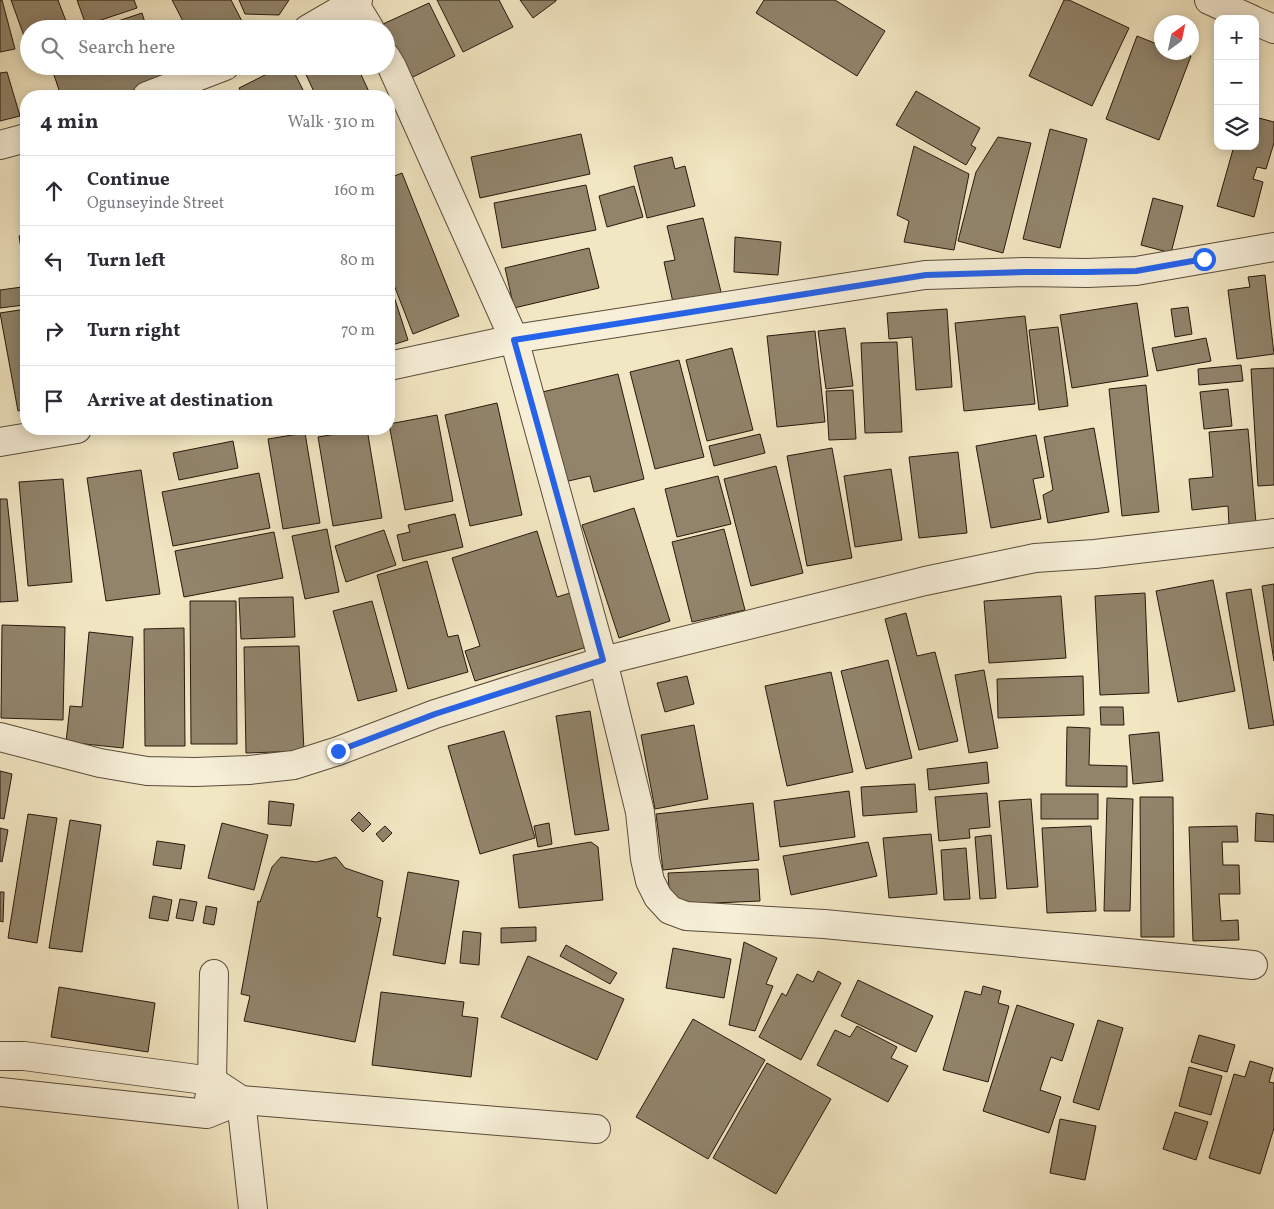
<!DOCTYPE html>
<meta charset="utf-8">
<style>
:root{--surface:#fff;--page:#f2f2f3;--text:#2b2b33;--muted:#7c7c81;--line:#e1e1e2}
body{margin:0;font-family:Vollkorn,serif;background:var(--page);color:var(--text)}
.controls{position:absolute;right:15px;top:15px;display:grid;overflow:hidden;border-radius:10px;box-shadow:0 2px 12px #0003}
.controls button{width:45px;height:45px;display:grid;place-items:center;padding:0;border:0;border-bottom:1px solid var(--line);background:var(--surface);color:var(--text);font:25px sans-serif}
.compass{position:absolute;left:1154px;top:15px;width:45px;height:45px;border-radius:50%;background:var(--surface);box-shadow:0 2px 12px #0003;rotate:33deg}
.stop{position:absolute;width:15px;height:15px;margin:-11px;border:4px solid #2563eb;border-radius:50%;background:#fff}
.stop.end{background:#2563eb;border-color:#fff;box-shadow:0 1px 5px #0008}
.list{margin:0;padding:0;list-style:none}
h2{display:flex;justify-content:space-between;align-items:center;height:65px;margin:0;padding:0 20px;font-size:21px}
h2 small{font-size:16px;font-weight:400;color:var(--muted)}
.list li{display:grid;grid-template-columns:32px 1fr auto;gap:15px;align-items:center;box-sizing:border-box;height:70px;padding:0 20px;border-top:1px solid var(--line)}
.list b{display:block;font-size:19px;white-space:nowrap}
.list p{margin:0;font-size:16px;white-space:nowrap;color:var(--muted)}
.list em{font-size:16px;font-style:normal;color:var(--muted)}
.icon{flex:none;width:28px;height:28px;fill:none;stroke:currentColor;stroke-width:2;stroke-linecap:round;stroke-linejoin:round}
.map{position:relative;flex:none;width:1274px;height:1209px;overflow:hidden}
.search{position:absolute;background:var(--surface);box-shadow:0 2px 12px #0003;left:20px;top:20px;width:375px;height:55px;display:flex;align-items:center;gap:12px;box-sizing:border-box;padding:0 18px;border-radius:28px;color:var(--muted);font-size:19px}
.panel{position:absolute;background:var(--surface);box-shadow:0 2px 12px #0003;left:20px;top:90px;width:375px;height:345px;border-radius:20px}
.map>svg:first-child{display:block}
.building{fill:#91846b;stroke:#28190c}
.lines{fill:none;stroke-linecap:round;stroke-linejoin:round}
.minor-casing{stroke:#5a4c3a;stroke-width:30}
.minor{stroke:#f7efd8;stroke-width:28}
.route{stroke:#2563eb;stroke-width:6}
</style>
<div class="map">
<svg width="1274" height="1209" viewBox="0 0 1274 1209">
<rect width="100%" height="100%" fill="#f2e7c3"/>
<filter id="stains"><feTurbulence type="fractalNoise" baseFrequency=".004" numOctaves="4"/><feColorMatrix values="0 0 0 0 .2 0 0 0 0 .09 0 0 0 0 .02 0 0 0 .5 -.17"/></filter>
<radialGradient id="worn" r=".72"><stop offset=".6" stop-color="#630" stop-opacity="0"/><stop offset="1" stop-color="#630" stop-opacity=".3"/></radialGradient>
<g class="building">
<polygon points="0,0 2,0 15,49 0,52"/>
<polygon points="11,0 58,0 69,29 29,29 28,47"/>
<polygon points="77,0 134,0 137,8 86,25"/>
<polygon points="172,0 231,0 245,27 241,29 187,29"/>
<polygon points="239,0 289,0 279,15 245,14"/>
<polygon points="437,0 499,0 513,27 463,52"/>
<polygon points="520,0 556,0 556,1 533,18"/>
<polygon points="764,0 835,0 885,31 857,76 756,13"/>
<polygon points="1064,0 1069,0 1129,28 1092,106 1029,76"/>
<polygon points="429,3 455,56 409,79 386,29 383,24"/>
<polygon points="142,13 147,29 94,29"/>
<polygon points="1137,36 1162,46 1162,52 1180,52 1191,56 1159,140 1106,119"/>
<polygon points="51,66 160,66 164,80 115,96 73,96 72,93 61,96"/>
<polygon points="283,66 291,66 306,96 243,96 239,88"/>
<polygon points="302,66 357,66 371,96 316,96"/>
<polygon points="7,72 20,116 0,121 0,73"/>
<polygon points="916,91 980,128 971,145 976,148 966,165 896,125"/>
<polygon points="1255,117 1274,122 1274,143 1266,169 1257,167 1253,179 1263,182 1254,217 1217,206 1234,146 1255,146"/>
<polygon points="1050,129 1087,139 1060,248 1023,239"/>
<polygon points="581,134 590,174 480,198 471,157"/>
<polygon points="998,137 1031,143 1003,253 958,241 976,172"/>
<polygon points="914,146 969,174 954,250 904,242 909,221 897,215"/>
<polygon points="672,157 675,169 685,166 695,206 647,218 634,166"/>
<polygon points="402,173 459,316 413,334 389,272 389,178"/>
<polygon points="586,185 596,230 502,248 494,203"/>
<polygon points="634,186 643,217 607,227 599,196"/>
<polygon points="1153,198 1183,206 1171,253 1141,245"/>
<polygon points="703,218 722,296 674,307 664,262 675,260 667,226"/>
<polygon points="26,234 26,280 19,236"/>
<polygon points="735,237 781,242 778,275 734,272"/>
<polygon points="589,248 599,288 514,308 505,268"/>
<polygon points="1265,275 1274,354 1237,359 1228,290 1250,287 1248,277"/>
<polygon points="389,281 408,340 389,346"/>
<polygon points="22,287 24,305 0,308 0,290"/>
<polygon points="1137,303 1148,376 1072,388 1060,315"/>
<polygon points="1188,307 1192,334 1175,337 1171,309"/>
<polygon points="26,309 26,409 18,411 0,313"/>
<polygon points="947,309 952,387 916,390 912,337 889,339 887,313"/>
<polygon points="1025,316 1035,404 964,411 955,323"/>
<polygon points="1058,327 1068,406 1039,410 1029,330"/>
<polygon points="845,328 853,386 826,389 818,331"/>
<polygon points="815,331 825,422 777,427 767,336"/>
<polygon points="1206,338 1211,361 1157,371 1152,348"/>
<polygon points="897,342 902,432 865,433 861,343"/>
<polygon points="732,348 753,430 707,441 686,360"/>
<polygon points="679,360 704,457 655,469 630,372"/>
<polygon points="1241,365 1243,381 1199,385 1198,369"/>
<polygon points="1274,368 1274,485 1258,486 1251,369"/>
<polygon points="618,374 644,479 594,492 590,476 560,483 538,393"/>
<polygon points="1146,385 1159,512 1122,516 1109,389"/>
<polygon points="1228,389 1232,426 1204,429 1200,392"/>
<polygon points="853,390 856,439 829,440 826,391"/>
<polygon points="497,403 522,515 470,526 445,415"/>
<polygon points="437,415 453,501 405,510 389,424"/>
<polygon points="1094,428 1109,512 1048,523 1043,495 1053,490 1044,437"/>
<polygon points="367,429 382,518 333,526 318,437"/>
<polygon points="1248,429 1256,523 1229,525 1228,506 1192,510 1189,479 1213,477 1209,432"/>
<polygon points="305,433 320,523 283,529 268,439"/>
<polygon points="760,434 765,453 714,466 709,446"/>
<polygon points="1036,435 1044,477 1033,479 1041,519 991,528 976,446"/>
<polygon points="233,441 238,468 179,480 173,453"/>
<polygon points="832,448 852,558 807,566 787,456"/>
<polygon points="958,452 967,533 919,538 909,457"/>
<polygon points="776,466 803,573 751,586 724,479"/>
<polygon points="891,469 902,540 855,547 844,476"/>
<polygon points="141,470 160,594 106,601 87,478"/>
<polygon points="259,473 270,528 173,546 162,492"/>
<polygon points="718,476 731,524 677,537 665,489"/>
<polygon points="63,479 72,582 28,586 19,482"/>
<polygon points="0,499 7,499 18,601 0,602"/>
<polygon points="634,508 670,621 619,638 582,525"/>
<polygon points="455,514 463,547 403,561 397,535 410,532 408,525"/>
<polygon points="327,529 339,592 305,599 292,536"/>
<polygon points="724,529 745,610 692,622 672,542"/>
<polygon points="384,530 396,565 346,582 335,546"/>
<polygon points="537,531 557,597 570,593 587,647 475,681 465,651 480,646 452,558"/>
<polygon points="274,532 283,578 184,597 175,551"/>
<polygon points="427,561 448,637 458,635 468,672 408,689 377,575"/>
<polygon points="1213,580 1235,691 1178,702 1156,591"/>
<polygon points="1274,584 1274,661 1262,586"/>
<polygon points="1251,589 1274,725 1249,729 1226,593"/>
<polygon points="1145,593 1149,693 1100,695 1095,596"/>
<polygon points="1061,596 1066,658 989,663 984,601"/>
<polygon points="293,597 295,637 241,639 239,598"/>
<polygon points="190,601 236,601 237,744 191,744"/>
<polygon points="372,601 397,691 358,701 333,611"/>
<polygon points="906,613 917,656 935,652 958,741 919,750 885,619"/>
<polygon points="2,625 65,627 63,720 1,718"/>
<polygon points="184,628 185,746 145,746 144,629"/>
<polygon points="89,632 133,637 123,748 66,742 70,706 82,707"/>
<polygon points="299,646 304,751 246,753 244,647"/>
<polygon points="888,660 912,758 866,769 841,671"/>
<polygon points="984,670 998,748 969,753 955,675"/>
<polygon points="831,672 853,772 787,786 765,686"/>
<polygon points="687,676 694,704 665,712 657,683"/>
<polygon points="1083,676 1084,715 998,718 997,679"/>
<polygon points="1100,707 1123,707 1124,725 1101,725"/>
<polygon points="590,711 609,830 575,835 556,716"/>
<polygon points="694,725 708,799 655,809 641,735"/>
<polygon points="1067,727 1090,728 1089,765 1127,766 1127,787 1066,786"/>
<polygon points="504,731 535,838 480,854 448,746"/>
<polygon points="1159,732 1163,781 1133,784 1129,735"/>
<polygon points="987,762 989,783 929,790 927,769"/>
<polygon points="0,771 12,774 4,819 0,818"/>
<polygon points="915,784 917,812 863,816 861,787"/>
<polygon points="849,791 855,837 780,847 774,801"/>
<polygon points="987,793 990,827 969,829 970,838 939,841 935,797"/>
<rect x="1041" y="794" width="57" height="25"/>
<polygon points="1140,797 1173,797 1174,937 1141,937"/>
<polygon points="1107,798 1133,799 1130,911 1104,911"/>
<polygon points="1031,799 1038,887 1007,889 999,801"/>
<polygon points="269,801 294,804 291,826 268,824"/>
<polygon points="753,803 759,860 663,870 656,814"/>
<polygon points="359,812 371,824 363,832 351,820"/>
<polygon points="1256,813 1274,815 1274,842 1255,841"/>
<polygon points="28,814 57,818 37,943 8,938"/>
<polygon points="70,820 101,825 82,952 49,948"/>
<polygon points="222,823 268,835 254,890 208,878"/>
<polygon points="549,823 552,844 538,847 534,826"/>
<polygon points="385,826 392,833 383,842 376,834"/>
<polygon points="1091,826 1096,911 1047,913 1042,828"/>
<polygon points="1237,826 1238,842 1222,842 1223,865 1239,865 1240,894 1219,894 1221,921 1238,920 1239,940 1193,941 1189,827"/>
<polygon points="0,828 8,830 2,862 0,861"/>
<polygon points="931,834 937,894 889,898 883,838"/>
<polygon points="991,835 996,898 980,899 975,837"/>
<polygon points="157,841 185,845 181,869 153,865"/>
<polygon points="591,842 598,847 603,900 519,908 513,855"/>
<polygon points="868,842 877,876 791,895 783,856"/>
<polygon points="966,848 970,899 944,900 941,850"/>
<polygon points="281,857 316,862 336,857 345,868 383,881 377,917 381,918 355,1042 244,1021 250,996 241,994 258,901 260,902 272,867"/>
<polygon points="758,869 760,901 670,905 668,873"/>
<polygon points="408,872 459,881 445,964 393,955"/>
<polygon points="0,892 4,892 3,922 0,921"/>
<polygon points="153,896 172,900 168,921 149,918"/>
<polygon points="180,899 197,902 193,921 176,918"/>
<polygon points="206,906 217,908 214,925 203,923"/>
<polygon points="536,927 536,941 501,943 501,928"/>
<polygon points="463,931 481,933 479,965 460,963"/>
<polygon points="744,942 777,958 766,984 773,986 755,1031 729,1025"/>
<polygon points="566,945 617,973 610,984 560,956"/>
<polygon points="673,948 731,959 724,998 666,988"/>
<polygon points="528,956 624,999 597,1060 501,1017"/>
<polygon points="818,971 841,983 801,1060 759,1037 782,993 786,996 797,974 813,982"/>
<polygon points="858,980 933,1016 916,1052 841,1016"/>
<polygon points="983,986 1001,991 998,1003 1009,1006 988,1082 943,1070 965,991 981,995"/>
<polygon points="59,987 155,1003 148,1052 51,1037"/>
<polygon points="381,992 464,1002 462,1016 478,1018 471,1077 372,1065"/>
<polygon points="1017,1005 1074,1024 1062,1061 1051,1057 1040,1090 1061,1097 1049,1133 983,1111"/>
<polygon points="693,1019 765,1060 708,1159 636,1117"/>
<polygon points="1098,1020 1123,1028 1099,1110 1073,1102"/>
<polygon points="857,1026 897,1047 891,1058 908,1066 888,1102 817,1065 835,1030 850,1037"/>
<polygon points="1199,1035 1235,1045 1227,1072 1191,1062"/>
<polygon points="1250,1061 1273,1068 1269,1082 1274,1083 1274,1128 1260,1174 1209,1158 1234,1074 1245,1077"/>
<polygon points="767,1063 831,1099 776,1194 713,1158"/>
<polygon points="1189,1067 1222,1076 1211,1115 1179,1106"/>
<polygon points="1175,1112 1208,1122 1196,1160 1163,1149"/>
<polygon points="1060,1119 1096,1126 1085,1180 1050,1173"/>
</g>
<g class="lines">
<g class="minor-casing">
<g id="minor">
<polyline points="1209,0 1251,19"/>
<polyline points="354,3 370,29"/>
<polyline points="1255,21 1274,29"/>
<polyline points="308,29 358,0"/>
<polyline points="386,57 392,67 514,339 603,661 640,812 645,859 650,881 658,897 670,910 686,916 824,924 1253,965"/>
<polyline points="147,96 225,66"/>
<polyline points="0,145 26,138"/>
<polyline points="389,366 514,339 925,275 1025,272 1087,273 1136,271 1274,247"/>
<polyline points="0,442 77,429"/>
<polyline points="0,737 100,763 147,771 195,772 249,770 294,765 338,751 435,714 603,661 925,581 1035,558 1095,554 1274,533"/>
<polyline points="0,1056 24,1056 212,1081 241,1100"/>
<polyline points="0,1092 207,1114 241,1100 596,1129"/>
<polyline points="209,1100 212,1081 214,974"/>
<polyline points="241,1100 253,1209"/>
</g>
</g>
<use href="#minor" class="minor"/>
</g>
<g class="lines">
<polyline class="route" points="338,751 435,714 603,660 514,340 926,275 1026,272 1087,272 1136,271 1204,259"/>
</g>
<rect width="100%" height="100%" filter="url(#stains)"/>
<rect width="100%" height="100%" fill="url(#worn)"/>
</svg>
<div class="controls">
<button>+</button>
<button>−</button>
<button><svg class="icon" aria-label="layers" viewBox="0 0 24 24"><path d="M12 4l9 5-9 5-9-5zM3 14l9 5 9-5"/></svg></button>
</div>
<svg class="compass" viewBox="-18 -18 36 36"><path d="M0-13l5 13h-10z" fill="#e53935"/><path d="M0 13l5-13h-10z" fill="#7c7c81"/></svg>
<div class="stop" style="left:1204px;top:259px"></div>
<div class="stop end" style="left:338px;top:751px"></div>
<div class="search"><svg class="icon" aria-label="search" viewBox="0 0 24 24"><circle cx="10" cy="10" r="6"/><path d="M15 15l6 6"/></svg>Search here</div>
<section class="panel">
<h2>4 min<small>Walk · 310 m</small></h2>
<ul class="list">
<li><svg class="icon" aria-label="ahead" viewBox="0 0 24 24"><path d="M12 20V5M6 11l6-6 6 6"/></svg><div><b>Continue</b><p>Ogunseyinde Street</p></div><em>160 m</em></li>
<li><svg class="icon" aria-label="left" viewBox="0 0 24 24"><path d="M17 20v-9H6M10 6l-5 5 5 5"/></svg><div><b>Turn left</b></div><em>80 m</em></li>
<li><svg class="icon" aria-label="right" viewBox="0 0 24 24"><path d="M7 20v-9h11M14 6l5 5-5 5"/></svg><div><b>Turn right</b></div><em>70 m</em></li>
<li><svg class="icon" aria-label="arrive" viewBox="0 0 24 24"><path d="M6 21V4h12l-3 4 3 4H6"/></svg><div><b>Arrive at destination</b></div></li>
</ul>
</section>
</div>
